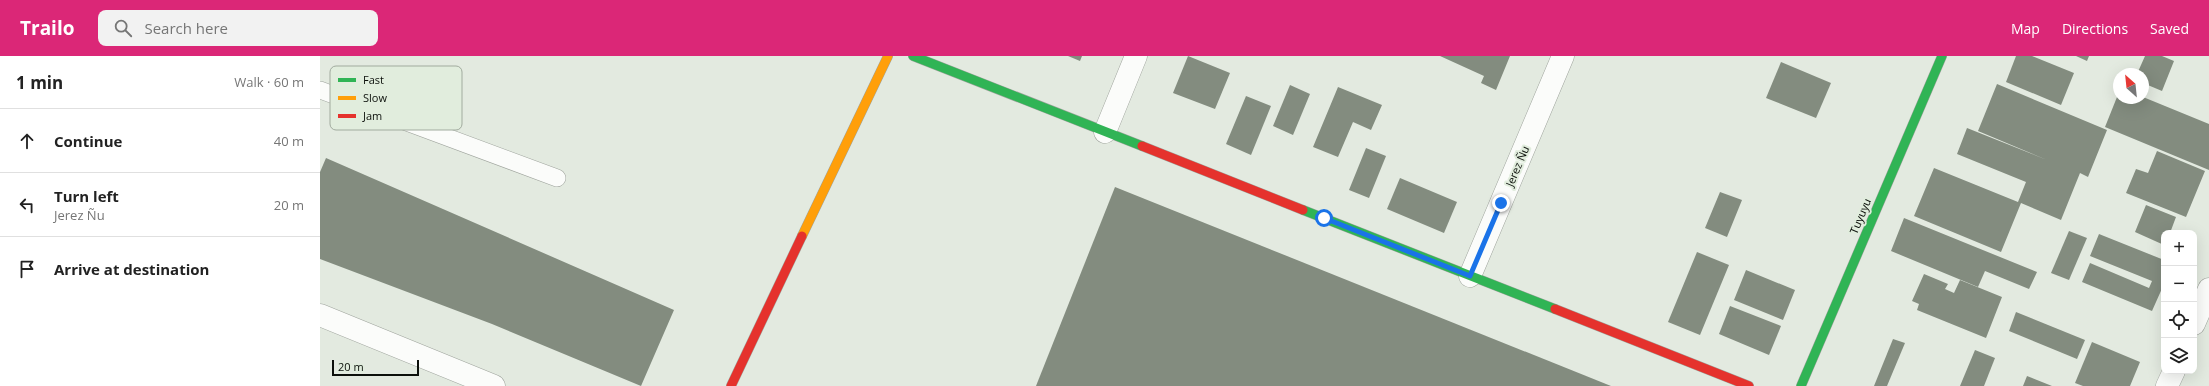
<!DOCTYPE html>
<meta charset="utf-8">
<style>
:root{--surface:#fff;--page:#f2f2f2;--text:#222;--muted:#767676;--line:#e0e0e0;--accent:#db2777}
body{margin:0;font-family:"Open Sans",sans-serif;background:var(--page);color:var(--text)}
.controls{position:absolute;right:12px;bottom:12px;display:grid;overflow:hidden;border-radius:8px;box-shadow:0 4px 16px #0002}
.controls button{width:36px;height:36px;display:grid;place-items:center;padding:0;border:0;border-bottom:1px solid var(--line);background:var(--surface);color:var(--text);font:20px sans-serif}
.compass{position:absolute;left:1793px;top:12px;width:36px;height:36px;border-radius:50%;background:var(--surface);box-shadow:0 4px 16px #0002;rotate:333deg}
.scale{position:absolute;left:12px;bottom:10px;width:87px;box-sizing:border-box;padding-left:4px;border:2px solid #0c100b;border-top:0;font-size:11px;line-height:14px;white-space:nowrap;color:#0c100b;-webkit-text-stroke:3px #e1eddd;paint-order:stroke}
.stop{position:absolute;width:12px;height:12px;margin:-9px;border:3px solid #1a73e8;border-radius:50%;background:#fff}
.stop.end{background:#1a73e8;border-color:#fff;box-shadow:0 1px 4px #0008}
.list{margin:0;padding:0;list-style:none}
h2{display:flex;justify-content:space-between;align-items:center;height:52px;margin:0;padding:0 16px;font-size:17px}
h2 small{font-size:13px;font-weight:400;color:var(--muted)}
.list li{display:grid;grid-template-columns:26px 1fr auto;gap:12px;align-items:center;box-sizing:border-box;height:64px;padding:0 16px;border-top:1px solid var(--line)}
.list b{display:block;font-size:15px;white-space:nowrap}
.list p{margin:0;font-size:13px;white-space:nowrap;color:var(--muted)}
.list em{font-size:13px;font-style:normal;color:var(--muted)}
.icon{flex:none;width:22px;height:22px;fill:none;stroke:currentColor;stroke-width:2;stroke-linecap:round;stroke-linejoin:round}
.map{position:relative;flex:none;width:1889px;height:330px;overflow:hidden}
header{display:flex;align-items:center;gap:24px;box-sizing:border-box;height:56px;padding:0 20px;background:var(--accent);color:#fff}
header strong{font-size:19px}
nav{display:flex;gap:22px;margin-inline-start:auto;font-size:14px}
.search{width:280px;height:36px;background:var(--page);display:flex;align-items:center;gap:10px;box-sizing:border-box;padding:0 14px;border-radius:8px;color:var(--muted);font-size:15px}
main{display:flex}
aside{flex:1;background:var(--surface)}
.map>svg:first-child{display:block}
.building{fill:#838c7f}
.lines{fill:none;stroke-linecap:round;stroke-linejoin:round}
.lane-casing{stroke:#9fa49d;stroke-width:18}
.street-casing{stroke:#9fa49d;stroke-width:23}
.fast-casing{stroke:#9fa49d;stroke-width:10}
.slow-casing{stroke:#9fa49d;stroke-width:10}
.jam-casing{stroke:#9fa49d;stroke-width:10}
.lane{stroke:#fbfcfa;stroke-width:17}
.street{stroke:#fbfcfa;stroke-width:22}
.fast{stroke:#30b455;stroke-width:9}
.slow{stroke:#ff9f0a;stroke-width:9}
.jam{stroke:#e5322d;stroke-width:9}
.route{stroke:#1a73e8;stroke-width:5}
.labels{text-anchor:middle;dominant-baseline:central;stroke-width:4;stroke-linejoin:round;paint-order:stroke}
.street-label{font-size:11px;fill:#0c100b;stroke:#e1eddd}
.key{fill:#e1eddd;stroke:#a1ab9e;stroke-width:1}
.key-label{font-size:11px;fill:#0c100b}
</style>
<header>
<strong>Trailo</strong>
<div class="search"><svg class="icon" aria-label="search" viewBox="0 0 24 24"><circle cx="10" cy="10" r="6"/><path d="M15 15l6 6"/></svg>Search here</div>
<nav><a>Map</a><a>Directions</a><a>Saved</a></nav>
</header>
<main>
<aside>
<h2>1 min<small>Walk · 60 m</small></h2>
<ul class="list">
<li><svg class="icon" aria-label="ahead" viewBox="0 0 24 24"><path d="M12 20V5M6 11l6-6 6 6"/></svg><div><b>Continue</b></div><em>40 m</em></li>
<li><svg class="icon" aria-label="left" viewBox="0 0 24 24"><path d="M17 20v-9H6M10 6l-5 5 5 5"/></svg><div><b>Turn left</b><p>Jerez Ñu</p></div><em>20 m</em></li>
<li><svg class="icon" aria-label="arrive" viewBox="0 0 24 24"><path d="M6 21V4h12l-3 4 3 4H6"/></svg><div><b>Arrive at destination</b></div></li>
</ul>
</aside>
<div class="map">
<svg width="1889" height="330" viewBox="0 0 1889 330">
<rect width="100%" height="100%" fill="#e3eae0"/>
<g class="building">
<polygon points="748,0 762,0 760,5"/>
<polygon points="868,0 910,17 895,53 853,37"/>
<polygon points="1120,0 1190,0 1176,34 1161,27 1164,20"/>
<polygon points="1696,0 1712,0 1754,17 1741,49 1686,26"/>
<polygon points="1756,0 1769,0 1767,5"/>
<polygon points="1825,0 1842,0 1854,5 1842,35 1823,27 1823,18 1817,18"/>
<polygon points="1461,6 1511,27 1496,62 1446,42"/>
<polygon points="1677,28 1787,74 1768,121 1760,117 1741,164 1701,147 1681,196 1594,160 1614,112 1698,146 1706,126 1637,98 1647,72 1727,104 1658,75"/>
<polygon points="970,29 990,38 973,79 953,70"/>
<polygon points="1018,31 1062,49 1051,74 1033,66 1018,101 993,91"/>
<polygon points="1799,36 1799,42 1823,41 1889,68 1889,114 1785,71"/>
<polygon points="926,40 951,50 931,99 906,88"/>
<polygon points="1046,92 1066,100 1049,142 1029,134"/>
<polygon points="1837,95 1885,115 1866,161 1806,137 1816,113 1828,117"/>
<polygon points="6,102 354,254 321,330 172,268 0,203 0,116"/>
<polygon points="1080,122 1137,146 1124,177 1067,153"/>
<polygon points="795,131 1291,330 716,330"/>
<polygon points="1400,136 1422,144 1407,181 1385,172"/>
<polygon points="1826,149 1856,161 1850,177 1844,177 1844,189 1815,176"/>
<polygon points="1584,162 1717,216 1709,233 1665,215 1658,231 1571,195"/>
<polygon points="1749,175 1767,182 1749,224 1731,217"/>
<polygon points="1779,178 1844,204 1844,228 1832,255 1762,226 1770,207 1829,232 1832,225 1770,200"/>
<polygon points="1377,196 1409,209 1380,279 1348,266"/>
<polygon points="1426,214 1475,234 1463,264 1414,244"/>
<polygon points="1604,218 1628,228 1625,233 1634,237 1640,224 1682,241 1666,282 1597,254 1599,248 1592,245"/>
<polygon points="1410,250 1461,270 1449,299 1399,278"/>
<polygon points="1696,256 1765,284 1757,303 1689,275"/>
<polygon points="1573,283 1585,287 1567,330 1554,330"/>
<polygon points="1772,286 1820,306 1810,330 1763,330 1755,327"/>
<polygon points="1655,294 1675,302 1664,330 1640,330"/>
<polygon points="1707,320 1732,330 1703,330"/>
</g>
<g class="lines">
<g class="lane-casing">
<polyline id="lane" points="0,34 237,122"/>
</g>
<g class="street-casing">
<g id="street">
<polyline points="785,76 816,0"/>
<polyline points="1150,220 1243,0"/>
<polyline points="0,259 174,330"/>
<polyline points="1874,268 1889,233"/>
<polyline points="1847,330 1854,315"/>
</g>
</g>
<g class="fast-casing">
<g id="fast">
<polyline points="593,0 822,90"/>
<polyline points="983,154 1235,253"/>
<polyline points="1481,330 1622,0"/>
</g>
</g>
<g class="slow-casing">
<polyline id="slow" points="482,180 568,0"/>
</g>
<g class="jam-casing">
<g id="jam">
<polyline points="822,90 983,154"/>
<polyline points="1235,253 1429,330"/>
<polyline points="411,330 482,180"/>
</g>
</g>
<use href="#lane" class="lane"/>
<use href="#street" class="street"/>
<use href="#fast" class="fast"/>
<use href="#slow" class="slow"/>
<use href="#jam" class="jam"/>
</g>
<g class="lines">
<polyline class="route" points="1004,162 1150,220 1181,147"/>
</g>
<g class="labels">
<g class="street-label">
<text transform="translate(1197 110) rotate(-67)">Jerez Ñu</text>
<text transform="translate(1540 160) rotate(-67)">Tuyuyu</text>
</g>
</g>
<rect x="10" y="10" width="132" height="64" rx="6" class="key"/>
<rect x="18" y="22" width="18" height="4" fill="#30b455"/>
<rect x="18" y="40" width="18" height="4" fill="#ff9f0a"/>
<rect x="18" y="58" width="18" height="4" fill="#e5322d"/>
<g class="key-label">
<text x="43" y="28">Fast</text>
<text x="43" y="46">Slow</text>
<text x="43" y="64">Jam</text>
</g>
</svg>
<div class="controls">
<button>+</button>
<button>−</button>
<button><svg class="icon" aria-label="locate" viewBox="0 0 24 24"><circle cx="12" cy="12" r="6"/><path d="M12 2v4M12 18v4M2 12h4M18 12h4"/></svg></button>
<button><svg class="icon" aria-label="layers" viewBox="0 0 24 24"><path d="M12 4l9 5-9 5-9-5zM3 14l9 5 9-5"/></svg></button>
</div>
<svg class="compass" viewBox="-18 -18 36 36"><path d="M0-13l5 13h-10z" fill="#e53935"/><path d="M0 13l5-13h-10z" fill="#767676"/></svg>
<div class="scale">20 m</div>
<div class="stop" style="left:1004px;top:162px"></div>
<div class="stop end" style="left:1181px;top:147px"></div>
</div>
</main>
